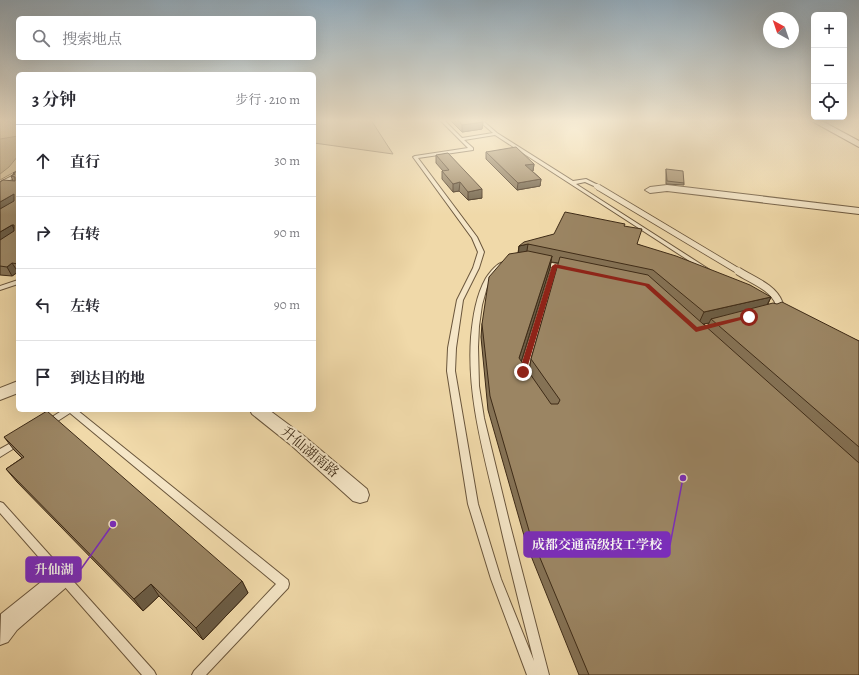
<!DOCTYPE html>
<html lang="zh">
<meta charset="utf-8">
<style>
:root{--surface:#fff;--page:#f7f7f7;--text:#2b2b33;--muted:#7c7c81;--line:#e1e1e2}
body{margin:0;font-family:Alegreya,"Noto Serif SC",serif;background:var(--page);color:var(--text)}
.controls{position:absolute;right:12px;top:12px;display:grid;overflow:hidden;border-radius:6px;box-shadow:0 4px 16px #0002}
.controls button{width:36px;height:36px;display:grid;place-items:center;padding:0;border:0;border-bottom:1px solid var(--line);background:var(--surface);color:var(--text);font:20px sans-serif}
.compass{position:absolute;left:763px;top:12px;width:36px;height:36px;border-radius:50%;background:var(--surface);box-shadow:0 4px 16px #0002;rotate:320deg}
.stop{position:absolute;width:12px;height:12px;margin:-9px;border:3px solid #8f2418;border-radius:50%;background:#fff}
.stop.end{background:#8f2418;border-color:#fff;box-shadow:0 1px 4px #0008}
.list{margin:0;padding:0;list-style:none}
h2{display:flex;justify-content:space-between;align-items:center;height:52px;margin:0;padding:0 16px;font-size:17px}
h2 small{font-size:13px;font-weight:400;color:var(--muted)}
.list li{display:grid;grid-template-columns:26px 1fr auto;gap:12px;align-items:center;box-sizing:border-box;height:72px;padding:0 16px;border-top:1px solid var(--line)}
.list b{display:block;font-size:15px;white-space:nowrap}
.list em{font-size:13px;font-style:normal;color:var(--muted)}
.icon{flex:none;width:22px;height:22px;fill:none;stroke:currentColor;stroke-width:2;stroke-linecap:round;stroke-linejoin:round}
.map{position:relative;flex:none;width:859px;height:675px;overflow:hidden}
.search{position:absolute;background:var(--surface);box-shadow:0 4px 16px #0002;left:16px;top:16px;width:300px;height:44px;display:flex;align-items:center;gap:10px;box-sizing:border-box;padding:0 14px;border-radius:6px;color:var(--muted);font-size:15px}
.panel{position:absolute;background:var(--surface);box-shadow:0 4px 16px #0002;left:16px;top:72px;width:300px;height:340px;border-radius:6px}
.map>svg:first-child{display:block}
.green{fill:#d2bb90;stroke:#887354}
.water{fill:#b39e77;stroke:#847051}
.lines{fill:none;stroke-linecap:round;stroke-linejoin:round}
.service-casing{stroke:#6a563c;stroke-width:2}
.minor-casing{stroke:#6a563c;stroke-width:2}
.service{fill:#f5e6c7;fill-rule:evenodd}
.minor{fill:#f5e6c7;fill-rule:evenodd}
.service-bridge-far2-casing{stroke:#6a563c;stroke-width:5.5;stroke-linecap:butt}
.service-bridge-far1-casing{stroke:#6a563c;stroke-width:7;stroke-linecap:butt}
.service-bridge-casing{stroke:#6a563c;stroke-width:9;stroke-linecap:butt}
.service-bridge-far2{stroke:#f5e6c7;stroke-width:4.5}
.service-bridge-far1{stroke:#f5e6c7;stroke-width:5.5}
.service-bridge{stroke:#f5e6c7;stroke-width:7}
.wall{fill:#857255;stroke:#3e2b17;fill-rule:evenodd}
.shaded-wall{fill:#6c5d45;stroke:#3e2b17}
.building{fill:#9b8563;stroke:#3e2b17}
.route{fill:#8f2418}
.labels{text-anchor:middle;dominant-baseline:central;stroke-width:4;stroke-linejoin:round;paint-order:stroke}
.near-street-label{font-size:14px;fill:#3e2b17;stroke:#f5e6c7}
.leader{fill:none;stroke:#7b2cbf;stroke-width:1.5}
.callout-dot{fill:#7b2cbf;stroke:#f5e6c7;stroke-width:1.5}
.callout{fill:#7b2cbf;stroke:#7b2cbf;stroke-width:1.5}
.callout-label{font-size:13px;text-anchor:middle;font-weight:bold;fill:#fff}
</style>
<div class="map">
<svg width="859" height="675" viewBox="0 0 859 675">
<rect width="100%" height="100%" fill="#f0d9a9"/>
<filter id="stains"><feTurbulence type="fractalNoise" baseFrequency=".005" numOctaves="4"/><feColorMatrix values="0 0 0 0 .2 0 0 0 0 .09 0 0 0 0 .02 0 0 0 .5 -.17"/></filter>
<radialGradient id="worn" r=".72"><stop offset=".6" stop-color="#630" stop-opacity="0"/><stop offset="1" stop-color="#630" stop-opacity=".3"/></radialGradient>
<g class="green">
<polygon points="0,120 18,120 18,170 0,180"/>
<polygon points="314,120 371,120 393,154 314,143"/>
</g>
<polygon class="water" points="18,136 18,156 9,167 0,174 0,139"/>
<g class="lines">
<g class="service-casing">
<g id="service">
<path d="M 440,120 L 444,120 L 462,138 L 493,133 L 478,120 L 482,120 L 497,133 L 573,181 L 586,179 L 598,185 L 598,186 L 596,187 L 585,182 L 576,184 L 710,270 L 709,271 L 705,271 L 495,135 L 464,140 L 473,148 L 473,150 L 418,158 L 477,237 L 484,252 L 479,268 L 463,300 L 456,348 L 455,371 L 478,504 L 501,579 L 534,661 C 520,608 507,555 495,502 C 482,447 467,393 471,337 C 473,316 476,296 486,278 C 490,272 498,261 506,262 L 507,263 L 495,273 L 487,287 L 482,305 L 479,326 L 478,347 L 479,386 L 484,418 L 509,521 L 549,675 L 527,675 L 491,579 L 468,504 L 447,371 L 448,348 L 457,300 L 473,268 L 478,252 L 472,238 L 413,157 L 415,156 L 468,148 Z"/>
<polygon points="18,173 18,176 0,185 0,182"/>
<polygon points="542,261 567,266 570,268 567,270 557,268 527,372 528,374 527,376 521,376 519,372 552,267 540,264 539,263"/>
<polygon points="18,280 18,284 0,290 0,286"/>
<polygon points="63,410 77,410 288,580 289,584 288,588 206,675 192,675 194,671 276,584 70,413 50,426 47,427 44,426 43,424 44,422"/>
<polygon points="18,439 21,440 22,442 21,444 0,457 0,449"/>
<polygon points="0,502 3,503 154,671 156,675 142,675 0,513"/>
</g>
</g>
<g class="minor-casing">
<g id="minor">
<polygon points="810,120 820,120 859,141 859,147"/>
<polygon points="667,185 859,208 859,214 667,191 650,193 645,190 650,187"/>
<polygon points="18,381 18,393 0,400 0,388"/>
<polygon points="250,410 269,410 304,436 367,489 369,495 367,501 360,503 353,501 292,446 252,414"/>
<polygon points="63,567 70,570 73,577 70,584 17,630 8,642 0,645 1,614 56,570"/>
</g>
</g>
<use href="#service" class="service"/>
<use href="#minor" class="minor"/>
<g class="service-bridge-far2-casing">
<polyline id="service-bridge-far2" points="596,186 599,188"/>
</g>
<g class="service-bridge-far1-casing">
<polyline id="service-bridge-far1" points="598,187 740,272"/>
</g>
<g class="service-bridge-casing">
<path id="service-bridge" d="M 738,271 C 752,280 773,287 779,303 L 777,307 L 773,309"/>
</g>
<use href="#service-bridge-far2" class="service-bridge-far2"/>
<use href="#service-bridge-far1" class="service-bridge-far1"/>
<use href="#service-bridge" class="service-bridge"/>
</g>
<g class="wall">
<polygon points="450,120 480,120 483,122 482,129 462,132"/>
<polygon points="486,152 534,164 533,171 532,171 541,179 540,186 517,190 486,159"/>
<polygon points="436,155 482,198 468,200 459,191 453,192 442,179 442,171 443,171 436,163"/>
<polygon points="666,169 684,183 684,185 666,184"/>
<polygon points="18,171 18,272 12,276 0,275 0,182 13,181 11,176 14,174 13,173"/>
<path d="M 624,226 L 637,244 L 771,297 L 768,304 L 859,341 L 859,675 L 579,675 L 527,546 L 488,410 L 481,337 L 482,324 L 518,253 L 519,246 ZM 551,262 L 559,263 L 531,359 L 529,372 L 521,361 L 550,268 ZM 709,323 L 707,327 L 704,324 Z"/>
<polygon points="4,437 242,581 248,593 203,640 159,596 143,611 17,482 6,469 22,458 14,450"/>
</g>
<g class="shaded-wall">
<polygon points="483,122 482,129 462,132 462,125"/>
<polygon points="534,164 533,171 524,172 525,165"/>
<polygon points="541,179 540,186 517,190 518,183"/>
<polygon points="460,182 459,191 453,192 453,184"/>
<polygon points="482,189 482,198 468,200 468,192"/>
<polygon points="14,194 18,202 0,213 0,202"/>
<polygon points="12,225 17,234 0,244 0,232"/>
<polygon points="528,244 526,257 518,258 519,246"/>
<polygon points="552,256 550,268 518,372 519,358"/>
<polygon points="12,263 18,272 12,276 7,267"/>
<polygon points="771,297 765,309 711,319 709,323 698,325 704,312"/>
<polygon points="242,581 248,593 203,640 196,628"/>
<polygon points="151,584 159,596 143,611 134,599"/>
</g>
<g class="building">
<polygon points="458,120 480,120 483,122 462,125"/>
<polygon points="516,147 534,164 525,165 541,179 518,183 486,152"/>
<polygon points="448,153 482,189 468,192 460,182 453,184 442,171 449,170 436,155"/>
<polygon points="666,169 683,171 684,183 667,181"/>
<polygon points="18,171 18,264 12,263 7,267 0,266 0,240 14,231 14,225 12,225 0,232 0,209 14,201 14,194 0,202 0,182 3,180 15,181 15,177 11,176 15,174 13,173"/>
<polygon points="565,212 625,224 624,226 642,229 637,244 676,256 750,285 771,297 704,312 653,270 528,244 519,246 524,242 554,234"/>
<polygon points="528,251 552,256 519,358 551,404 558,404 560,400 531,359 560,257 648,275 859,463 859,675 589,675 530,534 490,396 482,324 489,277 509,254"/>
<polygon points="782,302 859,341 859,447 711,319 773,303 777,304"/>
<polygon points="47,411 242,581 196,628 151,584 134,599 6,469 24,457 4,437"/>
</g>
<linearGradient id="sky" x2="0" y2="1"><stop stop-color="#93abbb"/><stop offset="0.56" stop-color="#f8eed8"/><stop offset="1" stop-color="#f8eed8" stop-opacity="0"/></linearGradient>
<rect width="859" height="215" fill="url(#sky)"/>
<polygon class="route" points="555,264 649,284 697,327 749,315 752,317 696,332 645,286 557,268 526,372 525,374 520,374 519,372 552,266"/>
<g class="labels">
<g class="near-street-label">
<text transform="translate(310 452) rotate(40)">升仙湖南路</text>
</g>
</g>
<path class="leader" d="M683 478L670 545M113 524L81 569"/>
<g class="callout-dot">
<circle cx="683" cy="478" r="4"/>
<circle cx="113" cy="524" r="4"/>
</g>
<g class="callout">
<rect x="524" y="532" width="146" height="25" rx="4"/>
<rect x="26" y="557" width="55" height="25" rx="4"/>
</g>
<g class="callout-label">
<text x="597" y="549">成都交通高级技工学校</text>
<text x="54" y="574">升仙湖</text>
</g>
<rect width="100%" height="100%" filter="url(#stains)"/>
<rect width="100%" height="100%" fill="url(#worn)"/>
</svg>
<div class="controls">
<button>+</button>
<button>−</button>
<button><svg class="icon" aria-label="locate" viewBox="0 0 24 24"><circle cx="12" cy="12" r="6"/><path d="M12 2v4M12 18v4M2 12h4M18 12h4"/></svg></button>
</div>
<svg class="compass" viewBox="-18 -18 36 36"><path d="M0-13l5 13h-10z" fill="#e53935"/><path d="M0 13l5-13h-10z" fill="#7c7c81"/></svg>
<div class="stop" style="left:749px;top:317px"></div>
<div class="stop end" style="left:523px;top:372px"></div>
<div class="search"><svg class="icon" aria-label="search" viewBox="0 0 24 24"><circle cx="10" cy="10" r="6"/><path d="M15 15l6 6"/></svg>搜索地点</div>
<section class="panel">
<h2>3 分钟<small>步行 · 210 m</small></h2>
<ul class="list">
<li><svg class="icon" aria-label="ahead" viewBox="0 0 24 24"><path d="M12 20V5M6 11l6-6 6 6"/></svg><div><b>直行</b></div><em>30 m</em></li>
<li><svg class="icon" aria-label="right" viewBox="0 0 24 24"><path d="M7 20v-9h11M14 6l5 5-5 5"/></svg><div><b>右转</b></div><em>90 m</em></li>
<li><svg class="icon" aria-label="left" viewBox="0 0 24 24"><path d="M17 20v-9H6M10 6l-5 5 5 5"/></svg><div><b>左转</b></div><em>90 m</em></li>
<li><svg class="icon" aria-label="arrive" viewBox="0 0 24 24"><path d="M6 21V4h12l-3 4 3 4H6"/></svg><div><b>到达目的地</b></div></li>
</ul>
</section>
</div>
